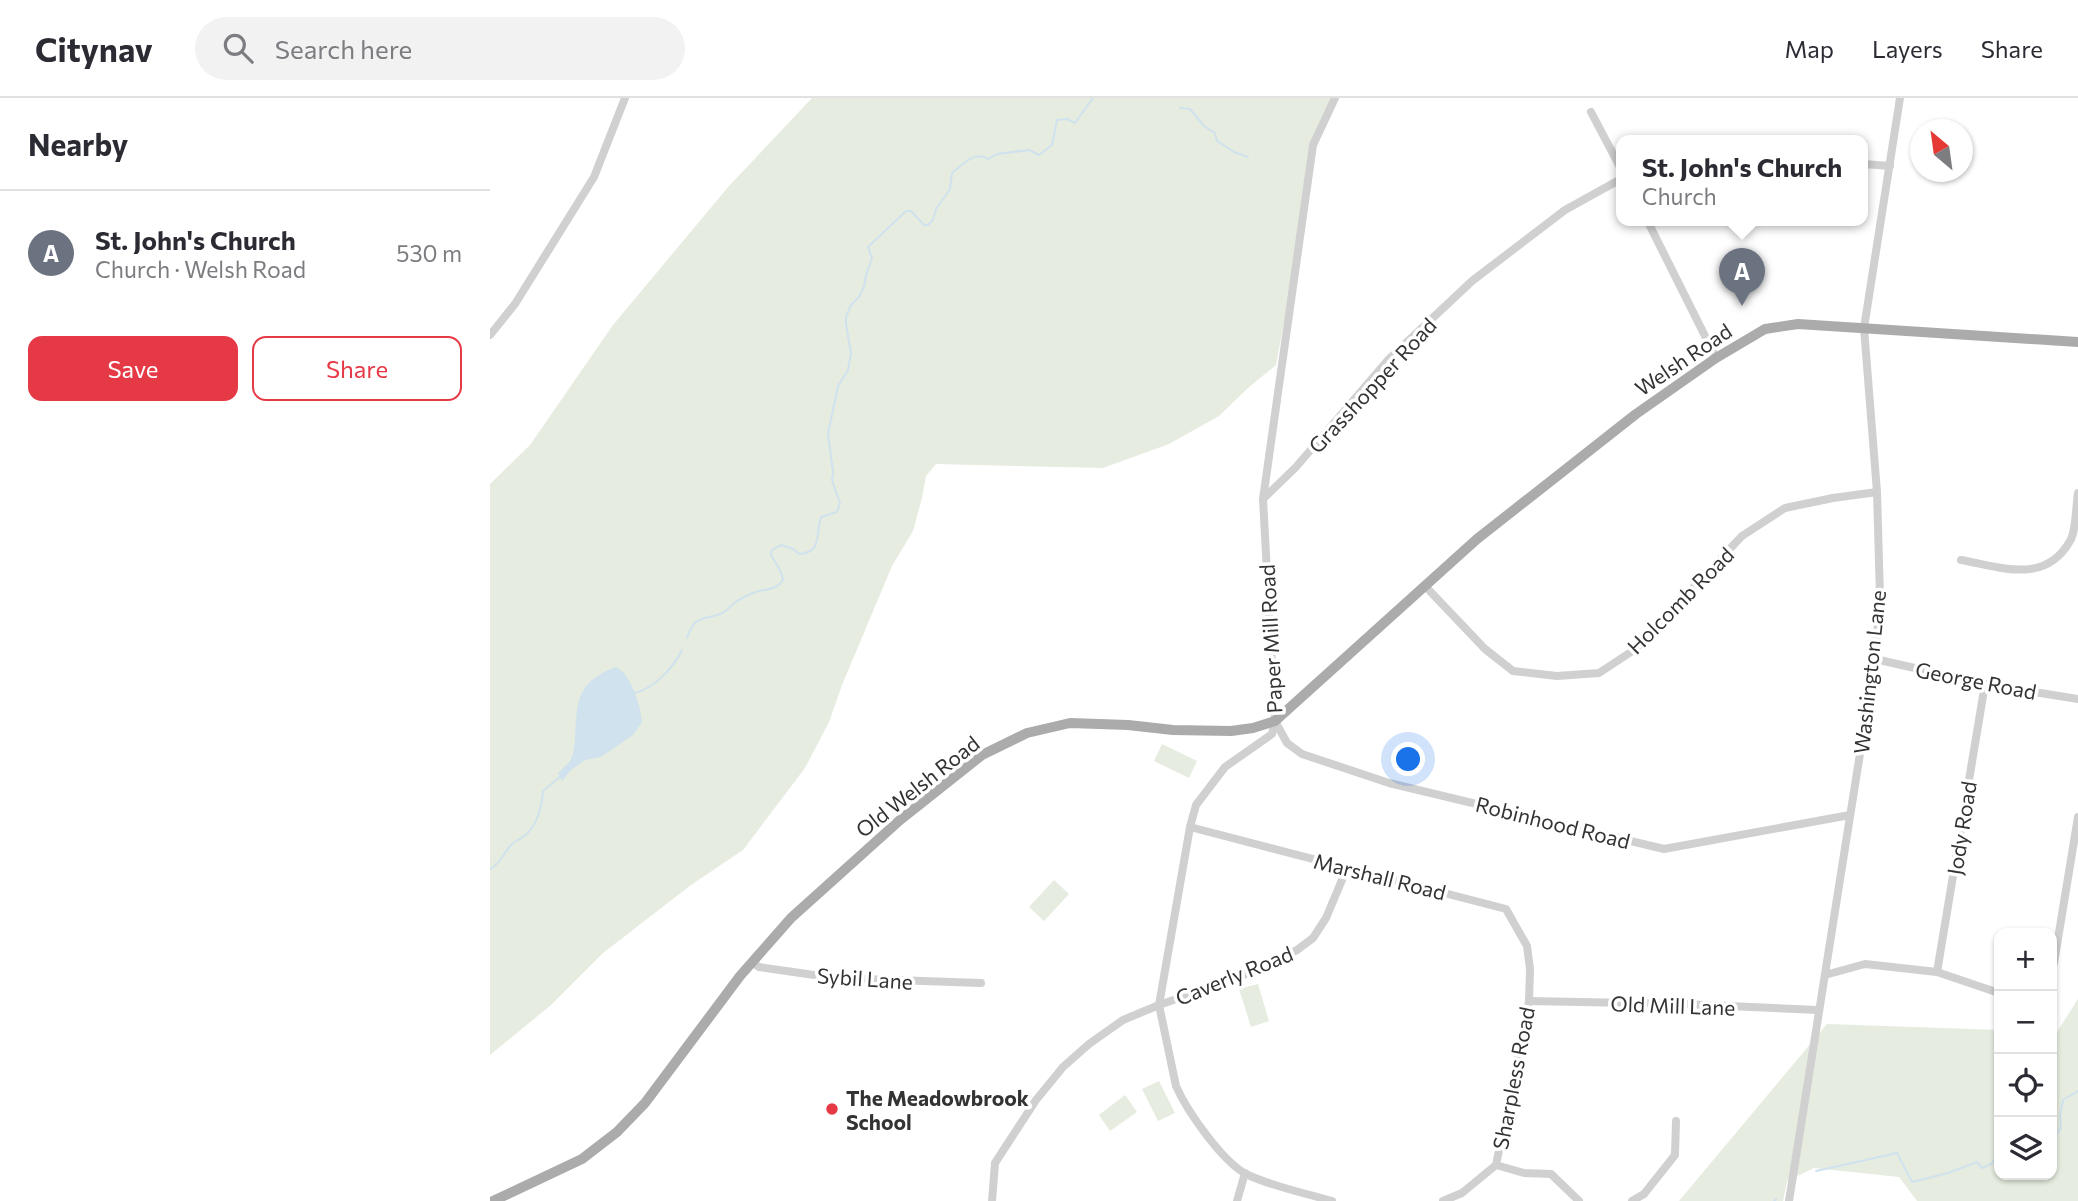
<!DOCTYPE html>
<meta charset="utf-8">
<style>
:root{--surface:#fff;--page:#f2f2f3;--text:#2b2b33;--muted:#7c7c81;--line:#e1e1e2;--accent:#e63946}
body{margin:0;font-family:Commissioner,sans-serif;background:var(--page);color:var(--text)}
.controls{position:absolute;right:21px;bottom:21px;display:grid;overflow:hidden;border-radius:14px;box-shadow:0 2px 5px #0004}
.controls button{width:63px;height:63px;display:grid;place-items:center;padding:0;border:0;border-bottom:2px solid var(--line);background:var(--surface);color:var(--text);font:35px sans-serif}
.compass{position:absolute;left:1420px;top:21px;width:63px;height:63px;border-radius:50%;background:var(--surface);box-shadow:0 2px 5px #0004;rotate:331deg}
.you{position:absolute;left:919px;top:662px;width:24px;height:24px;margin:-18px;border:5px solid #fff;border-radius:50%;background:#1a73e8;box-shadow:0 0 0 10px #1a73e833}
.badge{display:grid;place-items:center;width:46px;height:46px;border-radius:50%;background:var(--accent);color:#fff;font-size:23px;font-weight:700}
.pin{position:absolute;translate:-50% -58px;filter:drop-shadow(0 2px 4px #0008)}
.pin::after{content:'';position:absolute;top:37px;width:24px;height:21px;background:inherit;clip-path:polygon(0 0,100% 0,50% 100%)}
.popup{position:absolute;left:1126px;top:37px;width:252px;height:91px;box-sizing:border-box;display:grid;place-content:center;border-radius:14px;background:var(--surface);filter:drop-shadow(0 2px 5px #0005);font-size:23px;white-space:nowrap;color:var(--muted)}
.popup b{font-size:26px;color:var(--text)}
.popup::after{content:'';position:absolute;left:50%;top:100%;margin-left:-14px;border:14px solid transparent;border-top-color:var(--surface)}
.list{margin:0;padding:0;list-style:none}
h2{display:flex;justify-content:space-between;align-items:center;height:91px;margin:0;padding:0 28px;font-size:30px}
h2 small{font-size:23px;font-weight:400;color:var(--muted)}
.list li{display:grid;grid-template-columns:46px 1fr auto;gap:21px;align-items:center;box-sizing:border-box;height:126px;padding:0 28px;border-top:2px solid var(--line)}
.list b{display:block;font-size:26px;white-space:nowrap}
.list p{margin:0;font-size:23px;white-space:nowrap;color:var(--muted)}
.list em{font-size:23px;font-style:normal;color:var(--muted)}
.actions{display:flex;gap:14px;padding:21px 28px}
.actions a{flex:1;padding:16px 0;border:2px solid var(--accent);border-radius:14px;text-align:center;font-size:24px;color:var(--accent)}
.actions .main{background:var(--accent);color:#fff}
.icon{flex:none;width:38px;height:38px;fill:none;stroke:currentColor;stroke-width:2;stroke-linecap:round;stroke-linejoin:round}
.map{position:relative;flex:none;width:1588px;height:1103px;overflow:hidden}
header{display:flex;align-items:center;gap:42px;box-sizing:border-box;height:98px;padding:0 35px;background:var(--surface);border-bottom:2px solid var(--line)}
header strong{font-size:33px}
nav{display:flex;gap:38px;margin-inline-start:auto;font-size:24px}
.search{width:490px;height:63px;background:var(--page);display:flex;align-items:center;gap:18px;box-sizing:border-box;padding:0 24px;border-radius:38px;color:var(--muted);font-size:26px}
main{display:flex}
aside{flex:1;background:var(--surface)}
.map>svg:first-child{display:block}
.green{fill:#e6ecdf}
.water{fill:#cfe2ee}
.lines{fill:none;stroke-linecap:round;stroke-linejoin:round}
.stream{stroke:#cfe2ee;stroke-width:2}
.minor{stroke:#d0d0d0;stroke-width:8}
.major{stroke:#ababab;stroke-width:10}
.poi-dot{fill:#e63946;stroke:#fff;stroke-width:2.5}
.labels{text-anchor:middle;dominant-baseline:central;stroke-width:7;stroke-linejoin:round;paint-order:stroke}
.street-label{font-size:21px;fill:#333;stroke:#fff}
.poi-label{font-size:21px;font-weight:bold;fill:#333;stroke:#fff;text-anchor:start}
</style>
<header>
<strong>Citynav</strong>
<div class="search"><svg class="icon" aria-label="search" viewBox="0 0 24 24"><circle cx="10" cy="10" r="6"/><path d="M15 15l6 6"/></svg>Search here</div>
<nav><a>Map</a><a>Layers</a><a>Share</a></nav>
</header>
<main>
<aside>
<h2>Nearby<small></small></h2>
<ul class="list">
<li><span class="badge" style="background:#6b7280">A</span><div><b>St. John's Church</b><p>Church · Welsh Road</p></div><em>530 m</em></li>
</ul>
<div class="actions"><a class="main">Save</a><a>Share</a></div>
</aside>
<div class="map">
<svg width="1588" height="1103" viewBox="0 0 1588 1103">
<rect width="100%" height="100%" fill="#fff"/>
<g class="green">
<polygon points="322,0 841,0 819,47 799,198 786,267 758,290 729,318 679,346 613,370 446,366 436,378 432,400 423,433 402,468 352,587 339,624 315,670 253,752 201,787 113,855 61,907 0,957 0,386 40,347 123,227 239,88"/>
<polygon points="672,646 707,663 699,680 664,663"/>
<polygon points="564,782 579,796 554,823 539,809"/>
<polygon points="768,886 779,923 761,929 749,891"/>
<polygon points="1588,901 1588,1103 1427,1103 1409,1079 1324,1070 1297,1083 1293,1103 1189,1103 1337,926 1509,932 1509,1077 1562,1077 1562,934 1567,934"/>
<polygon points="669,983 685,1015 668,1023 652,991"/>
<polygon points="635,997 647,1014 620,1033 609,1017"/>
</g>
<path class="water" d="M 126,569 C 142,577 151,610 152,624 L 143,637 L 111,659 L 95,662 L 81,672 L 72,683 L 68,675 C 72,671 77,667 80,663 C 84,657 84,648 85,641 C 87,603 86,584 126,569 Z"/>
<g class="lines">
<g class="stream">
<polyline points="690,10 700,11 714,28 725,35 727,43 744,54 758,59"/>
<path d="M 197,540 C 205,517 210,523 230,516 C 235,515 239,509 243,506 C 249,501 256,498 263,495 C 274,490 285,494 293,482 L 291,474 L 281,457 L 282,452 L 291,447 L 303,451 L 309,456 C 333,454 325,437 331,419 L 347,414 L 350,405 L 342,382 L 343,374 L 338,336 L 348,288 L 358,272 L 361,255 L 356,226 L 356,219 L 361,207 L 369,199 L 374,189 L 376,177 L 382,160 L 378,149 L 416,113 L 421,113 L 434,127 L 438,127 L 443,122 L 446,111 L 460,91 L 462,75 C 473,67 484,52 498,61 L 507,56 L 539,52 L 549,57 L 562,47 L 567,22 L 577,21 L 585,25 L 603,0"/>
<path d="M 144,595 C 164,591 184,569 192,552"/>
<path d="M 0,771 C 11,766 14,753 23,745 C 27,742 33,740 37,736 C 48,724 52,709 53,693 L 70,679"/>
<polyline points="1562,1042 1571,1030 1570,1018 1573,1002 1588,993"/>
<polyline points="1326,1073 1407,1055 1422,1084 1458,1075 1487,1064 1492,1070 1501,1066 1509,1056"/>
<polyline points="1284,1103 1286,1101"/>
</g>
<g class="minor">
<polyline points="1101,14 1131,71"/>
<polyline points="1373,66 1400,68"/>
<polyline points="1157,122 1226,260"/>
<polyline points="0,237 25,206 104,79 135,0"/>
<polyline points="773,401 806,369 898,262 982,183 1075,112 1131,81"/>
<path d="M 1471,462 C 1511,469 1555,487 1580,443 C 1586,434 1586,407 1588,395"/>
<polyline points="935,488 995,551 1023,573 1067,578 1109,575 1144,552 1252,438 1295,410 1343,400 1387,394"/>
<polyline points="1385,561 1495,586 1588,601"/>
<polyline points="785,623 797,645 812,656 899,685 1174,751 1360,717"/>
<polyline points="700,729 1016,811 1037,848 1040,871 1039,903 1006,1067 972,1095 953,1103"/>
<polyline points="262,864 269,869 345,880 491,885"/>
<polyline points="1562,868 1564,865 1588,719"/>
<polyline points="1447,874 1495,586"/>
<polyline points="1335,877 1375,866 1447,874 1509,895"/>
<polyline points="1039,903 1192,906 1328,912"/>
<polyline points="1006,1067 1034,1075 1061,1076 1089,1103"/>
<polyline points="502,1103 505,1065 546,1002 573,969 599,946 633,922 669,907 700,729 706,707 735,669 782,636 785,623 773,401 823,47 845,0"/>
<polyline points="747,1103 755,1075"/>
<path d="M 842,1103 C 815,1095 784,1089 758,1077 C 733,1065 697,1013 686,988 L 669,907 L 749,879 L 807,852 L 823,840 L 836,820 L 857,770"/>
<polyline points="1142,1103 1154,1096 1185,1057 1186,1023"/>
<polyline points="1299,1103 1385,561 1390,499 1387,394 1374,230 1410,0"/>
</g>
<polyline class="major" points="3,1103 92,1061 127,1034 155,1005 250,878 301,820 410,722 492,657 537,635 580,625 638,627 683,632 741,633 763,630 785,623 987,441 1146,316 1226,260 1275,231 1308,226 1588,244"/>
</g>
<circle class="poi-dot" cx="342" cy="1011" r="7"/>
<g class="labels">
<g class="street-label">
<text transform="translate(1193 261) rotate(-34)">Welsh Road</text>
<text transform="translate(882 287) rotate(-47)">Grasshopper Road</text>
<text transform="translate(1190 502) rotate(-45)">Holcomb Road</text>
<text transform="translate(780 541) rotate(-93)">Paper Mill Road</text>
<text transform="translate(1379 574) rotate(-84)">Washington Lane</text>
<text transform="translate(1486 582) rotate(11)">George Road</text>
<text transform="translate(427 688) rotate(-38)">Old Welsh Road</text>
<text transform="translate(1063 724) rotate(14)">Robinhood Road</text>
<text transform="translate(1471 730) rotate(-81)">Jody Road</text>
<text transform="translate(890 778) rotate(14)">Marshall Road</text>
<text transform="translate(744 877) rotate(-22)">Caverly Road</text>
<text transform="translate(375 880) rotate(4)">Sybil Lane</text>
<text transform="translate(1183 907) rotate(2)">Old Mill Lane</text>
<text transform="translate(1023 980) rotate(-79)">Sharpless Road</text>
</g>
<g class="poi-label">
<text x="356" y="999">The Meadowbrook<tspan x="356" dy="24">School</tspan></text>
</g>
</g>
</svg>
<div class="controls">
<button>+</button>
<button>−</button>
<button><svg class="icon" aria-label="locate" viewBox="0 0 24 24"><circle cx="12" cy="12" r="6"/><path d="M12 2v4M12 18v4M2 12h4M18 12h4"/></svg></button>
<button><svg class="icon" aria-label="layers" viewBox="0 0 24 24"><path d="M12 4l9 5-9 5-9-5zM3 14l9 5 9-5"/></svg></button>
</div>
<svg class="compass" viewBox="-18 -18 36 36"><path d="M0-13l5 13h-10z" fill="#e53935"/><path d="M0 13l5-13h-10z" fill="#7c7c81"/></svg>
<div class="you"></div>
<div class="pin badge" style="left:1252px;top:208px;background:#6b7280">A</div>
<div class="popup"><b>St. John's Church</b>Church</div>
</div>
</main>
